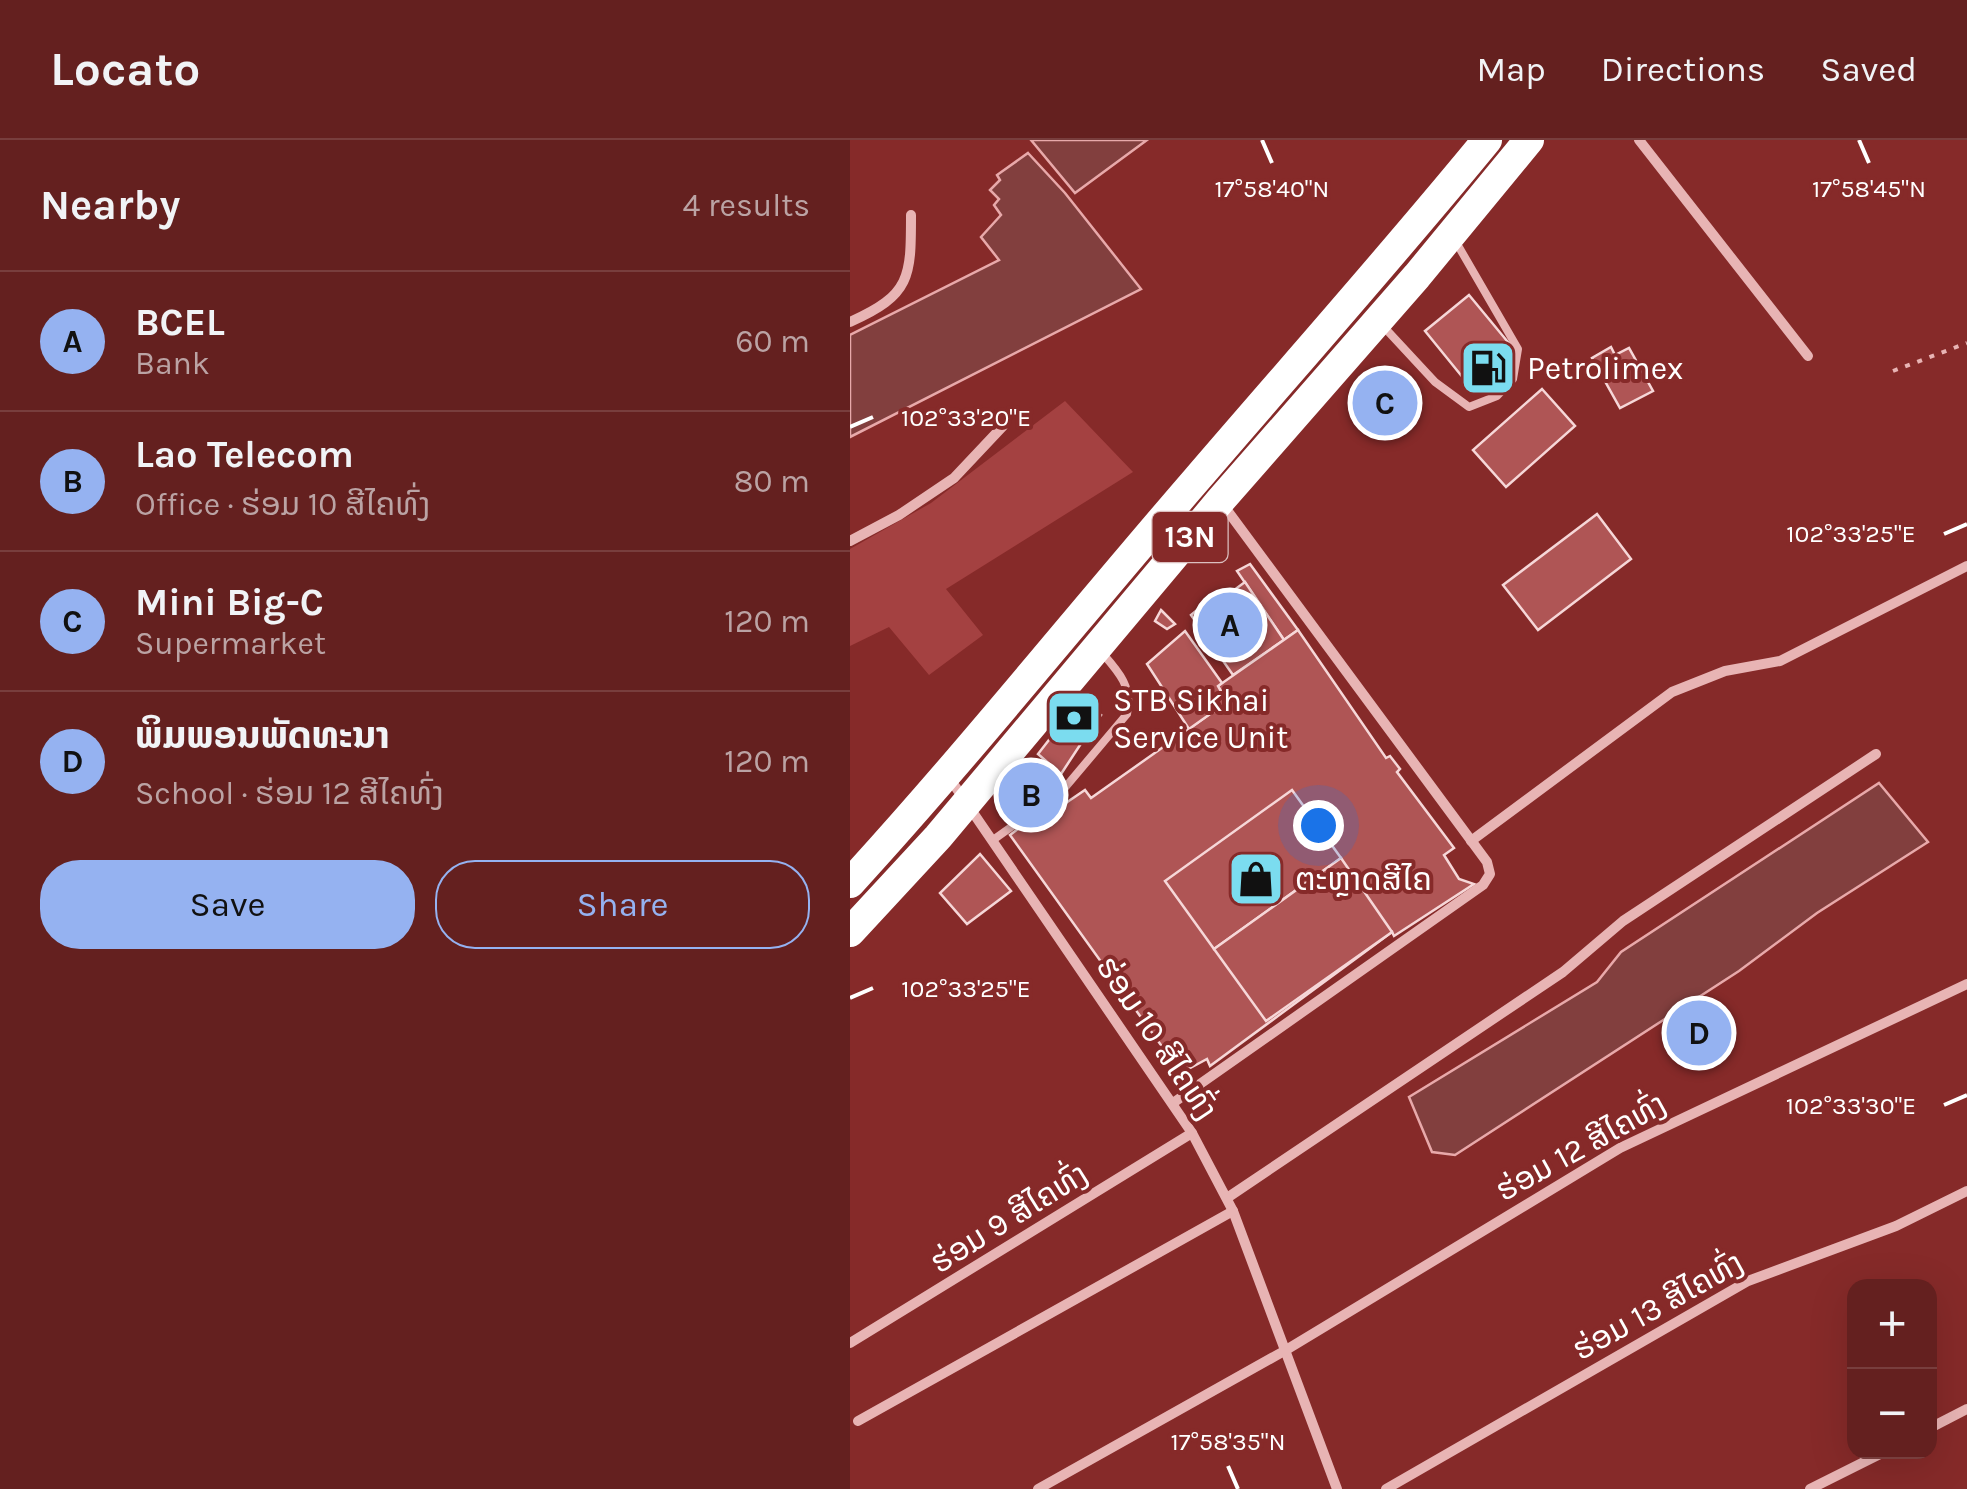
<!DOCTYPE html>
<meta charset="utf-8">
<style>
:root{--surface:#64201f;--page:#6c2d2c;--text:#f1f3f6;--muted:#bba3a4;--line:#783e3d;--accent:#95b2f1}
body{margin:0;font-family:Karla,"Noto Sans Lao",sans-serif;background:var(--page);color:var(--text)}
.controls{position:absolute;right:30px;bottom:30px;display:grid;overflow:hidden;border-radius:20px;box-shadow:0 10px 40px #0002}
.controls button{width:90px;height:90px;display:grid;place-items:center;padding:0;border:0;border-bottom:2px solid var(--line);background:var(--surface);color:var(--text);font:50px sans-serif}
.you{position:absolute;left:468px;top:685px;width:35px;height:35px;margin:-25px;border:8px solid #fff;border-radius:50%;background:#1a73e8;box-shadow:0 0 0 15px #1a73e833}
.badge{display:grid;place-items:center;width:65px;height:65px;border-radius:50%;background:var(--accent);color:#111;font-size:32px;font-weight:700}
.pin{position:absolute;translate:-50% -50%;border:5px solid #fff;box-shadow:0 2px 10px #0006}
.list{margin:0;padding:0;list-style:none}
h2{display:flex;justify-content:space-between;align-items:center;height:130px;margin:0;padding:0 40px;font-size:42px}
h2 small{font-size:32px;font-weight:400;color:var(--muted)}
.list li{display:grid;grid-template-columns:65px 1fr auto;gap:30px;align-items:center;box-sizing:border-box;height:140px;padding:0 40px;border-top:2px solid var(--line)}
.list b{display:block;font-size:38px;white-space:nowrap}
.list p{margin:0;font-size:32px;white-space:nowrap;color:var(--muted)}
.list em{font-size:32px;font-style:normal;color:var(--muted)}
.actions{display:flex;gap:20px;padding:30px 40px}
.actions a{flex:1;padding:22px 0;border:2px solid var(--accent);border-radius:40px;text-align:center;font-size:35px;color:var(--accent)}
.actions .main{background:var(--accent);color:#111}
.map{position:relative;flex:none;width:1117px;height:1349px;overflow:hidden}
header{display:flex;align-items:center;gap:60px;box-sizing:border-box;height:140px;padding:0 50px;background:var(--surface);border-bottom:2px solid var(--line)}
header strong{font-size:48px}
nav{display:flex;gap:55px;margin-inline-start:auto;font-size:35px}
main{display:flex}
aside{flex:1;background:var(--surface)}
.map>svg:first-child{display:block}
.green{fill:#a44141}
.water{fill:#823f3e;stroke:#e8a9aa;stroke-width:2.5}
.building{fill:#af5555;stroke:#f6d7d8;stroke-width:2.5}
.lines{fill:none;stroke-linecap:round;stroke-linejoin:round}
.path{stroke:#e8b4b4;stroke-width:4;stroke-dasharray:5 8;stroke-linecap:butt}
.lane{stroke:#e8b4b4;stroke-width:8}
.street{stroke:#e8b4b4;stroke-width:10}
.highway{stroke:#fff;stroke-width:30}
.ticks{fill:none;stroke:#fff;stroke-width:4}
.labels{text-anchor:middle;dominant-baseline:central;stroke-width:8;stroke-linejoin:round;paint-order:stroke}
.shield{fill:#862a29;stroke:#dbbfbf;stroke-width:2.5}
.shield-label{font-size:30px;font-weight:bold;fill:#fff}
.poi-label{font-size:32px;fill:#fff;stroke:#862a29;text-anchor:start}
.street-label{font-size:32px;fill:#fff;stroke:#862a29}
.ticks-label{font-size:25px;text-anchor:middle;fill:#fff;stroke:#862a29;stroke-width:8;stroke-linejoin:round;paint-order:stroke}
</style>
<header>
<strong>Locato</strong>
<nav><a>Map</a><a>Directions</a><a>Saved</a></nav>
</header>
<main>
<aside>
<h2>Nearby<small>4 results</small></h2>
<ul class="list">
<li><span class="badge">A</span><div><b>BCEL</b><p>Bank</p></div><em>60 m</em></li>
<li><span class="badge">B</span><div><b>Lao Telecom</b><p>Office · ຮ່ອມ 10 ສີໄຄທົ່ງ</p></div><em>80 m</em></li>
<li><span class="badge">C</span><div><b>Mini Big-C</b><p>Supermarket</p></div><em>120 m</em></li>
<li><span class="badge">D</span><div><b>ພິມພອນພັດທະນາ</b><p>School · ຮ່ອມ 12 ສີໄຄທົ່ງ</p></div><em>120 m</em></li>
</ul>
<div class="actions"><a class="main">Save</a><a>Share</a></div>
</aside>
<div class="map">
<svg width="1117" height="1349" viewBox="0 0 1117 1349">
<rect width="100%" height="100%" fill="#862a29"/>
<polygon class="green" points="215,261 283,332 96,449 133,495 79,535 39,487 0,506 0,409 81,363"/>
<g class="water">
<polygon points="181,0 297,0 225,53"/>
<polygon points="178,13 215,53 291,149 0,297 0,195 149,120 131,97 151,75 144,65 149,59 140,50 150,40 147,35"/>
<polygon points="1029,643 1078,702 967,773 889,831 605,1015 582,1012 559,957 747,842 771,812"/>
</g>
<g class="building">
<polygon points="619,155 667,213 623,250 575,191"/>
<polygon points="761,207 765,215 779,208 803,251 770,268 742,218"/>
<polygon points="692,249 725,286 656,347 623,310"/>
<polygon points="747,374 781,419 688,490 653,445"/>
<polygon points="400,424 448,490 434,500 387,431"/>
<polygon points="395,442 434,500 383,535 341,475 368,453 372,459"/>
<polygon points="311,470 325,484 317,489 305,481"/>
<polygon points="448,490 536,618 540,616 550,629 547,632 604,708 594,715 609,739 624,744 544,796 542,792 360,926 357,919 331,933 160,695 173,685 176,690 235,650 241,658 377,562 368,546"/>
<polygon points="335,491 372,543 368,546 377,562 339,589 297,524"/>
<polygon points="226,559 251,575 232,602 204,584"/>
<polygon points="209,587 232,602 211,634 188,614"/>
<polygon points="174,636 199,648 164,675 149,655"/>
<polygon points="442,650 491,718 364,809 315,741"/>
<polygon points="130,714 161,751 117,784 90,753"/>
<polygon points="491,718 542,792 416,881 364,809"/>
</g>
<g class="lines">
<polyline class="path" points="1043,231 1117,203"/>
<g class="lane">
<polyline points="533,186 585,242 619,267 647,256 663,239 668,209 606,102"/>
<path d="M 143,700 L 213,650 L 277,574 C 283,548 269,532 253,514"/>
</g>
<g class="street">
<polyline points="789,0 958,216"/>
<path d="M 0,182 C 61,155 61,137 61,75"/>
<polyline points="0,401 49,375 104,338 153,286"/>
<polyline points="98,636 342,993 383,1071 487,1349"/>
<polyline points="621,701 822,552 875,531 930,521 1117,426"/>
<polyline points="323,963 633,745 640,734 637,722 374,366"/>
<polyline points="377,1058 713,832 773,781 1026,614"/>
<polyline points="0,1203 342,993"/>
<polyline points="8,1281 383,1071"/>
<polyline points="1080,1288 1117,1269"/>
<polyline points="188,1349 436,1210 770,1008 1117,844"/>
<polyline points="536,1349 898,1141 1046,1086 1117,1051"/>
<polyline points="960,1349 1034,1312"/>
</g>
<g class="highway">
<path d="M 0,743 C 119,613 230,474 346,340 C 443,227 542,116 637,0"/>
<polyline points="0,792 88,697 370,361 567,136 679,0"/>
</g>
</g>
<path class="ticks" d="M 412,0 L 422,23M 1009,0 L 1019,23M 0,287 L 23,277M 1094,394 L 1117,384M 0,858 L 23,848M 1094,965 L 1117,955M 378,1326 L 388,1349"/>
<defs>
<g id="fuel-square" transform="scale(2.875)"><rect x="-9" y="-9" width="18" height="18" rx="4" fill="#7bdcef" stroke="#862a29"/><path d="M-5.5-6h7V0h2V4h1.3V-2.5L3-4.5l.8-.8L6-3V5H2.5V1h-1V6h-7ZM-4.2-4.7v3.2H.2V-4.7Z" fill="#111"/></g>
<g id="bank-square" transform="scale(2.875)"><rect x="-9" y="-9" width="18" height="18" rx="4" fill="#7bdcef" stroke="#862a29"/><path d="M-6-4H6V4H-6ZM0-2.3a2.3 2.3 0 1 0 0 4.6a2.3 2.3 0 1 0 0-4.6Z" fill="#111"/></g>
<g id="shop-square" transform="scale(2.875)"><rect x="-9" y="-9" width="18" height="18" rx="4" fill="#7bdcef" stroke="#862a29"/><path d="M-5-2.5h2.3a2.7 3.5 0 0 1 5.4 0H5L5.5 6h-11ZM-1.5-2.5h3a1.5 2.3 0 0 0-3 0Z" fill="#111"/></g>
</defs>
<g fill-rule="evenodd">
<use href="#fuel-square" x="638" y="228"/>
<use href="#bank-square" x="224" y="578"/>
<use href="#shop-square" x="406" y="739"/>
</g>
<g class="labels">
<rect class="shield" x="302.5" y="372" width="75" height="50" rx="8"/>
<g class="shield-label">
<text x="340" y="397">13N</text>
</g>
<g class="poi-label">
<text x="677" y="228">Petrolimex</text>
<text x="263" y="560">STB Sikhai<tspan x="263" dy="37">Service Unit</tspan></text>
<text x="445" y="739">ຕະຫຼາດສີໄຄ</text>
</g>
<g class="street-label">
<text transform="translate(307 898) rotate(56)">ຮ່ອມ 10 ສີໄຄທົ່ງ</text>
<text transform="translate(731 1007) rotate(-29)">ຮ່ອມ 12 ສີໄຄທົ່ງ</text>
<text transform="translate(159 1078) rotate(-32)">ຮ່ອມ 9 ສີໄຄທົ່ງ</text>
<text transform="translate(808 1166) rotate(-29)">ຮ່ອມ 13 ສີໄຄທົ່ງ</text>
</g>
</g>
<g class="ticks-label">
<text x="422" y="57">17°58'40"N</text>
<text x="1019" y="57">17°58'45"N</text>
<text x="116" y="286">102°33'20"E</text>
<text x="1001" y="402">102°33'25"E</text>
<text x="116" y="857">102°33'25"E</text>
<text x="1001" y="974">102°33'30"E</text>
<text x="378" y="1310">17°58'35"N</text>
</g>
</svg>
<div class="controls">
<button>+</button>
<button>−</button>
</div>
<div class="you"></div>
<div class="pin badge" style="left:380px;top:485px">A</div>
<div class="pin badge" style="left:181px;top:655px">B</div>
<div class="pin badge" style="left:535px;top:263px">C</div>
<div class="pin badge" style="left:849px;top:893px">D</div>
</div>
</main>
